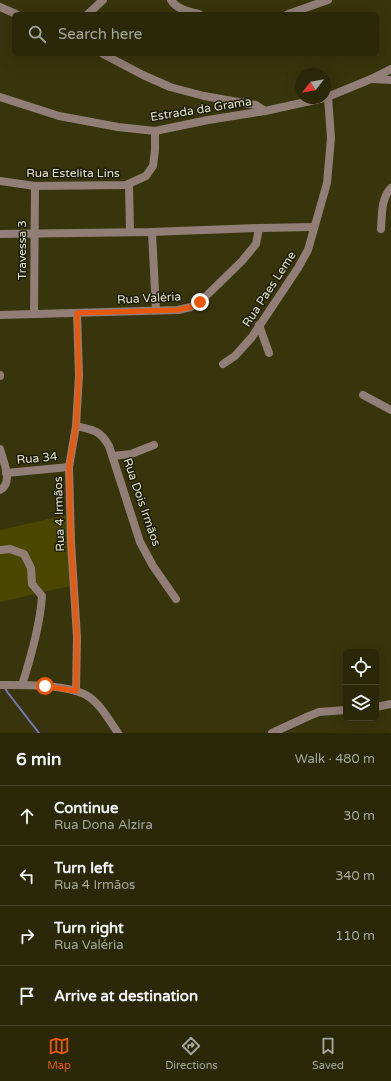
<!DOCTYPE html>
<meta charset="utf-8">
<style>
:root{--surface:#2a2809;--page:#323012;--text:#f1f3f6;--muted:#a5a69c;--line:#46442a;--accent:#ea580c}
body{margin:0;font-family:"Varela Round",sans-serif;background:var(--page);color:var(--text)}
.controls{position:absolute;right:12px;bottom:12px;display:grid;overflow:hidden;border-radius:6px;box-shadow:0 4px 16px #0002}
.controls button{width:36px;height:36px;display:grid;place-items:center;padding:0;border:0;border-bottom:1px solid var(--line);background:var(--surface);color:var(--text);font:20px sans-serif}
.compass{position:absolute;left:295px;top:68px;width:36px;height:36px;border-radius:50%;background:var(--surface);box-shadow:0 4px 16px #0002;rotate:239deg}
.stop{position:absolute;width:12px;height:12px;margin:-9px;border:3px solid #ea580c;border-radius:50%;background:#fff}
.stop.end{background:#ea580c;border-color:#fff;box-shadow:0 1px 4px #0008}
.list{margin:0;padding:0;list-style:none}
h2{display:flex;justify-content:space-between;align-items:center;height:52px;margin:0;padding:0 16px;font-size:17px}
h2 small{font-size:13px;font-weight:400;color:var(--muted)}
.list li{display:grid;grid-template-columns:26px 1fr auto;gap:12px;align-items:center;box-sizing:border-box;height:60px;padding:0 16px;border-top:1px solid var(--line)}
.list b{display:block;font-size:15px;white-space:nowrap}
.list p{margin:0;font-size:13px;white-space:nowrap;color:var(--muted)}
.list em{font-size:13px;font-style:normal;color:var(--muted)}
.icon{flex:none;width:22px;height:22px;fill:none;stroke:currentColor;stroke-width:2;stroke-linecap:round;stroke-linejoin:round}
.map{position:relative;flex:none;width:391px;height:733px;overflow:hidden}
.search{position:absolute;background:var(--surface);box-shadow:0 4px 16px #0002;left:12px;right:12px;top:12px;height:44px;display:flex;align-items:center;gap:10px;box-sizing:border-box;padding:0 14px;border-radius:6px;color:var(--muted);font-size:15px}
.sheet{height:292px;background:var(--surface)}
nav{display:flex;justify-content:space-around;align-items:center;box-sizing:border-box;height:56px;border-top:1px solid var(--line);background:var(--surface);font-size:11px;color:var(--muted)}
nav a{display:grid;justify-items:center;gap:2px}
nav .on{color:var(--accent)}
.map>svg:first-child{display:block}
.green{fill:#4b4701}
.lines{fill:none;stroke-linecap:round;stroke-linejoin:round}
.stream{stroke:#7a76bc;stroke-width:2}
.minor{stroke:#917e76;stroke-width:8}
.route{stroke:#ea580c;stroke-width:5}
.labels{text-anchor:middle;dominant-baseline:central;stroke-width:3;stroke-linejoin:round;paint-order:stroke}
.street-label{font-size:12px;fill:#e2e1cb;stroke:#1d1c0b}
</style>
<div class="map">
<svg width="391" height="733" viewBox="0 0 391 733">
<rect width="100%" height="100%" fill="#38350c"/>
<polygon class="green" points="66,515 70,586 0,602 0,530"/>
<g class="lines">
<polyline class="stream" points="5,688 8,693 39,733"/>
<g class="minor">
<path d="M 171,0 C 176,9 189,12 199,14"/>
<polyline points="0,7 16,14"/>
<polyline points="88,14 103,0"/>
<polyline points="288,14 328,0"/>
<polyline points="103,54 143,75 170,87 204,96 256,105 265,111"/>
<polyline points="372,79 391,80"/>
<polyline points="0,97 59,116 118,127 155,131 208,120 265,111 324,98"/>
<polyline points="325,98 371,79 391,69"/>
<polyline points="0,181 35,186 126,185 146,176 153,166 155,150 155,131"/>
<polyline points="129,184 130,232"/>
<path d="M 381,229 C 382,215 381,198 391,188"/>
<polyline points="152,232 156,310"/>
<polyline points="0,234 152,232 259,228 314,227"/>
<polyline points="34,314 35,186"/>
<polyline points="0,315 178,310 191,307 200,302 242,261 256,244 259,228"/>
<polyline points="259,325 269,353"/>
<polyline points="223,364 235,356 252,337 298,268 308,250 327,183 331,138 328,97"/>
<polyline points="0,375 0,376"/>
<polyline points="363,395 391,410"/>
<path d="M 76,426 C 93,430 100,430 109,446 L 140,542 L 153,566 L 176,599"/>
<path d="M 0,449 C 3,461 14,483 0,490"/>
<polyline points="113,456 131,454 154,445"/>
<polyline points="6,473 69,467"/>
<path d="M 0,550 L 10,549 L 24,554 L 31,568 L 32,584 L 42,596 C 40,626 31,657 22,685"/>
<path d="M 0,685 C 22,685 67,684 86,695 C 100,703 109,720 118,733"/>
<polyline points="76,691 77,637 71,542 69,467 76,426 79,375 77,313"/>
<polyline points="376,707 391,704"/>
<polyline points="272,733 309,716 319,712 346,710"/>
</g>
</g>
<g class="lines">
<polyline class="route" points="45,686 76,691 77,637 71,542 69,467 76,426 79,375 77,313 178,310 191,307 200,302"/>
</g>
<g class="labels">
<g class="street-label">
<text transform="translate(201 109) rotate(-9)">Estrada da Grama</text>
<text x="73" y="173">Rua Estelita Lins</text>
<text transform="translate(22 250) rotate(-90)">Travessa 3</text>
<text transform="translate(269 289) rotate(-57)">Rua Paes Leme</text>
<text transform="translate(149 298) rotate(-3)">Rua Valéria</text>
<text transform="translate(37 458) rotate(-5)">Rua 34</text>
<text transform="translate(142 502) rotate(71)">Rua Dois Irmãos</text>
<text transform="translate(59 514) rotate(-92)">Rua 4 Irmãos</text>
</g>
</g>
</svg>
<div class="controls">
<button><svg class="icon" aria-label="locate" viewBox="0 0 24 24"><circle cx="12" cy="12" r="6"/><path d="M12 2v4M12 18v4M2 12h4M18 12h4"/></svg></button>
<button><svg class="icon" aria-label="layers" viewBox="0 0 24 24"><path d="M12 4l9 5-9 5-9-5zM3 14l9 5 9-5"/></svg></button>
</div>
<svg class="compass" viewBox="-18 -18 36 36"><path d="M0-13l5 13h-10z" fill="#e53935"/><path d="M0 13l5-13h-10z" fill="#a5a69c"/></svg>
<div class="stop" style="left:45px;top:686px"></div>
<div class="stop end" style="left:200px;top:302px"></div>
<div class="search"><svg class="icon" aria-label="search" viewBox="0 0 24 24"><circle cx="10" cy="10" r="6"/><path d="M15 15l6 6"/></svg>Search here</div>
</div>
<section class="sheet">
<h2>6 min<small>Walk · 480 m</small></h2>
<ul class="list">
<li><svg class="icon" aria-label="ahead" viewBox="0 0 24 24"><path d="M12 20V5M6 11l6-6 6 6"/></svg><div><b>Continue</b><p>Rua Dona Alzira</p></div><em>30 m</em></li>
<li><svg class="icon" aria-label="left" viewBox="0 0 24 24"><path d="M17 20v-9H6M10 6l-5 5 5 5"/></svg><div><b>Turn left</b><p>Rua 4 Irmãos</p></div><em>340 m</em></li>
<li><svg class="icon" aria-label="right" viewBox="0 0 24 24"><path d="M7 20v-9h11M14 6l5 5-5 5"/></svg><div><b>Turn right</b><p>Rua Valéria</p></div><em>110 m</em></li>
<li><svg class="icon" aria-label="arrive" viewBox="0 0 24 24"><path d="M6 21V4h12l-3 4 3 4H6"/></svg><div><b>Arrive at destination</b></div></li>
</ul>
</section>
<nav>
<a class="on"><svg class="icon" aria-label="map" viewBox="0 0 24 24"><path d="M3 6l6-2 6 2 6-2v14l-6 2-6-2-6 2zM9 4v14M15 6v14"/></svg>Map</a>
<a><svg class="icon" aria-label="directions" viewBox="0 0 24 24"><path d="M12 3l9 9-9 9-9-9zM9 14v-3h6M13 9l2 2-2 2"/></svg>Directions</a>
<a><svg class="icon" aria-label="saved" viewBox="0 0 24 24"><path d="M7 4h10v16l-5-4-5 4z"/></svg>Saved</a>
</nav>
